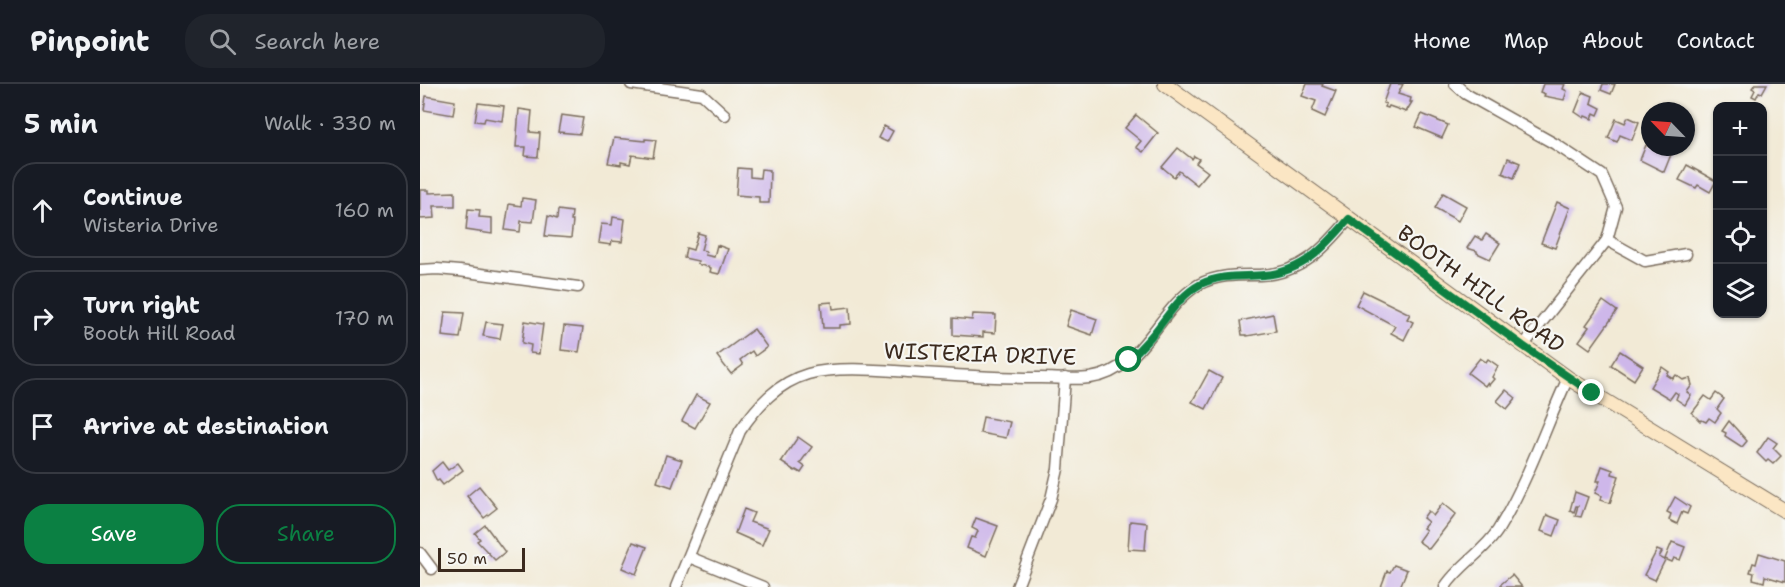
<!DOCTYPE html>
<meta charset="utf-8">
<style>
:root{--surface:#171b24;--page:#20242c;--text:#f1f3f6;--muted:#9ea1a6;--line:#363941;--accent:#0b8043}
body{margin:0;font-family:"Shantell Sans",sans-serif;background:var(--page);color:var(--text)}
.controls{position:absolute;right:18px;top:18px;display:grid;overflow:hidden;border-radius:12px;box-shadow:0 2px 4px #0004}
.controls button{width:54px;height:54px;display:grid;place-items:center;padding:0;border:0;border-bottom:2px solid var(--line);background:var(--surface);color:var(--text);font:30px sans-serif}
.compass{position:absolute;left:1221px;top:18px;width:54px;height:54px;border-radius:50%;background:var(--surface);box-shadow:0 2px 4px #0004;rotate:295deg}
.scale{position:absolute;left:18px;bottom:15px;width:87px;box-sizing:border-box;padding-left:6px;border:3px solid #3b2a1e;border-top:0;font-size:16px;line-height:21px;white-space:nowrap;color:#3b2a1e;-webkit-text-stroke:4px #f6f6f2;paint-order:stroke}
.stop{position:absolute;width:18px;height:18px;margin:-14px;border:4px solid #0b8043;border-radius:50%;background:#fff}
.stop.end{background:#0b8043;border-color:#fff;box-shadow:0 2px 6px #0008}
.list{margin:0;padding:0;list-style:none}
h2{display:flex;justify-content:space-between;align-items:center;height:78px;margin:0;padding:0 24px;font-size:26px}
h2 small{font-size:20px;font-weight:400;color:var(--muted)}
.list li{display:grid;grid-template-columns:39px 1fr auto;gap:18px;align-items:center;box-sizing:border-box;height:96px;margin:0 12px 12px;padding:0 12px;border:2px solid var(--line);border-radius:24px}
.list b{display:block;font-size:22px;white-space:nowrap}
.list p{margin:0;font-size:20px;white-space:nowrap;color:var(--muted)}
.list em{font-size:20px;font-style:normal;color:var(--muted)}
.actions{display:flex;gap:12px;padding:18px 24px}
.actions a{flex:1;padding:14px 0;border:2px solid var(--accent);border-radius:24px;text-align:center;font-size:21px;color:var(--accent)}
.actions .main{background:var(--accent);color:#fff}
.icon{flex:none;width:33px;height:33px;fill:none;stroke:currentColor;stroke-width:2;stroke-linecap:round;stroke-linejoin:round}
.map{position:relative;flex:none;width:1365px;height:503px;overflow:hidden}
header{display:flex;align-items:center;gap:36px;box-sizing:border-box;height:84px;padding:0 30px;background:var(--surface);border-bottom:2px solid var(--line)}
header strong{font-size:28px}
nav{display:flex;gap:33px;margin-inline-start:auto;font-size:21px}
.search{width:420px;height:54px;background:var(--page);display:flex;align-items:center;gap:15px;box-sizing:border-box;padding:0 21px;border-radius:24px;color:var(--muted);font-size:22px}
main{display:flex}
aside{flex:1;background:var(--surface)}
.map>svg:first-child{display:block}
.building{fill:#ceb7ea}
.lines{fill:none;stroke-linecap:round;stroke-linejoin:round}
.street-casing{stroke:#7b6d5e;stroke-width:13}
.secondary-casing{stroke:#7b6d5e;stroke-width:16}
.street{stroke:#fff;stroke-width:10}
.secondary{stroke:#fbe6c4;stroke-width:14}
.route{stroke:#0b8043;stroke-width:8}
.labels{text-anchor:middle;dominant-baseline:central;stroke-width:4.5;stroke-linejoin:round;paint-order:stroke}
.street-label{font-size:22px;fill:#3b2a1e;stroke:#f6f6f2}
</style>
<header>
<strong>Pinpoint</strong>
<div class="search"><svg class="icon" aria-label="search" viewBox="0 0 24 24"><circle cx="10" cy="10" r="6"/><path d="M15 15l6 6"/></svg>Search here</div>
<nav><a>Home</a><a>Map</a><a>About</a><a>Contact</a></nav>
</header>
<main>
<aside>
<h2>5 min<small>Walk · 330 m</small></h2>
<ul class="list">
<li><svg class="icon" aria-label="ahead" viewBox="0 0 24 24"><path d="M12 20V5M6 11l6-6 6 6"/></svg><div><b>Continue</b><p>Wisteria Drive</p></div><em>160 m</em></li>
<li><svg class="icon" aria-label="right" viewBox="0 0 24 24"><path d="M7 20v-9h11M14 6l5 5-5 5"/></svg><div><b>Turn right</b><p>Booth Hill Road</p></div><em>170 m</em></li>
<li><svg class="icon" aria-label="arrive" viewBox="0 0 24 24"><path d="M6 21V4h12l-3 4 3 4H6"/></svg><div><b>Arrive at destination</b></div></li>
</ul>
<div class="actions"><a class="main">Save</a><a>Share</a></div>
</aside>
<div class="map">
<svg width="1365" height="503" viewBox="0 0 1365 503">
<rect width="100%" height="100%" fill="#f6f6f2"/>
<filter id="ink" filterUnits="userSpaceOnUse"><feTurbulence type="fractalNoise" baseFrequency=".0167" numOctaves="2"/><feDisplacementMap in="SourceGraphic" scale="12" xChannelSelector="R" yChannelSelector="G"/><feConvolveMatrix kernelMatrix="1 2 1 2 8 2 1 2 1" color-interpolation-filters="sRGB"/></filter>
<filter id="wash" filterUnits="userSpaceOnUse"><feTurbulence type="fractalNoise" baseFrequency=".008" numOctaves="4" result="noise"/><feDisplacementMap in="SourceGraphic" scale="24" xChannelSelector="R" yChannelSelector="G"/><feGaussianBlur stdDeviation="1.35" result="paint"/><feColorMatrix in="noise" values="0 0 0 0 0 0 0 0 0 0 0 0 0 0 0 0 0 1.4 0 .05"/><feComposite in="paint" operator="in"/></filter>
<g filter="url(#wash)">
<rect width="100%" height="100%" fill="#f2ead6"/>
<g id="blocks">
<g class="building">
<polygon points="887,0 903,0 902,2 916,7 905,33 892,27 896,17 882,12"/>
<polygon points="970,0 983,0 978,10 991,14 990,18 992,18 986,28 969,22 968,24 965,23 966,20 963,19"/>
<polygon points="1123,0 1145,0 1143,5 1147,7 1144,16 1124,12 1125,10 1120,8"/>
<polygon points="1183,0 1195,0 1191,10 1181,6"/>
<polygon points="1335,0 1347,0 1342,9 1339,8 1336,14 1332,12 1335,6 1332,4"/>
<polygon points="1163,8 1173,12 1171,19 1181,24 1178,31 1174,29 1172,35 1165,32 1164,34 1155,28"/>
<polygon points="6,12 35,17 33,31 4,26"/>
<polygon points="58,19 84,22 82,37 65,34 64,38 55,37"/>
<polygon points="99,25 112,27 110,48 120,49 118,73 105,72 106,63 96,63"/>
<polygon points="1002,30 1028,41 1022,54 996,43"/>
<polygon points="141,31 163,34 160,50 138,48"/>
<polygon points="716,31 738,49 723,68 716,63 721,57 705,44"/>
<polygon points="1208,33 1219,38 1212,56 1200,51 1197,58 1188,54 1196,35 1205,39"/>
<polygon points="464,42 473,47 467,58 458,54"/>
<polygon points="194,54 225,57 225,55 236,56 233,74 212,71 210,80 201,78 201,81 188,79"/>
<polygon points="1226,61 1241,67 1243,63 1254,63 1244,88 1220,76"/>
<polygon points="758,64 772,75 774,72 779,75 776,79 788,88 777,101 759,87 754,93 742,83"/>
<polygon points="1088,74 1100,79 1094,94 1082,89"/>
<polygon points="1267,81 1296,97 1290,108 1278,101 1276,104 1259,96"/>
<polygon points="318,84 330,85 330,93 340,94 341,85 350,86 349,119 339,119 339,113 316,111"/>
<polygon points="0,106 9,106 9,109 35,108 35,122 14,122 15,134 0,135"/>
<polygon points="1023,109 1046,122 1038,137 1015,124"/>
<polygon points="102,114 116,116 113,138 101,137 100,148 85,146 89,120 101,122"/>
<polygon points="1137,118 1150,124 1135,164 1121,159"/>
<polygon points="48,125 60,126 59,133 72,134 72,150 46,146"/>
<polygon points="138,126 152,128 151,137 153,137 151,154 125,152 128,132 137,135"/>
<polygon points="193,133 205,135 202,158 192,157 191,161 178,159 181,140 192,141"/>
<polygon points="278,149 285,151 281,166 286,167 285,171 294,173 297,161 308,165 299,190 290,188 291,184 277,180 278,177 264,174 266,164 273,166"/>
<polygon points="1066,150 1080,159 1070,175 1057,169 1057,167 1047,164 1055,152 1062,156"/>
<polygon points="943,207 990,230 987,235 993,238 984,256 971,249 975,242 936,221"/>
<polygon points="1183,217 1197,227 1170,265 1159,257 1169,243 1166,241"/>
<polygon points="412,218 413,225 430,223 431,240 420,241 420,244 403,244 401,219"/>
<polygon points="651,226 677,235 672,251 646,242"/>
<polygon points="25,228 44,229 40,254 22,252"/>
<polygon points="553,230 576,231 575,249 563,248 563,253 533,251 533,234 552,236"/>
<polygon points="853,230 856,247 827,252 826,251 822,251 820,237"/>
<polygon points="105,237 123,240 119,270 110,269 111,261 102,259"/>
<polygon points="66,238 83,240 80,255 63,252"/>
<polygon points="144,242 163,244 159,268 141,266"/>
<polygon points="334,245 347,263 335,272 332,267 320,276 323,281 311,290 297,272"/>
<polygon points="1200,267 1223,282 1214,296 1191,281"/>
<polygon points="1060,274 1066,278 1068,275 1078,282 1072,293 1074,295 1069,301 1067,299 1065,302 1048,289"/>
<polygon points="1242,283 1249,288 1247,291 1253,295 1256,291 1263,296 1270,294 1272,301 1267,308 1271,311 1265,321 1256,315 1258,310 1255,308 1250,315 1230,303"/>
<polygon points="789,287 802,294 786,325 772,318"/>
<polygon points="1086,306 1096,314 1087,325 1077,317"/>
<polygon points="1296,309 1304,315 1297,325 1301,329 1295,338 1289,334 1286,338 1282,336 1280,337 1272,329 1285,312 1291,316"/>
<polygon points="276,311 290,318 275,344 262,337"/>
<polygon points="563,333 590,338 586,354 560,349"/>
<polygon points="1309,337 1327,357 1322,363 1305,352 1306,349 1302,347"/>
<polygon points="378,353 392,363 380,379 385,383 381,389 376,386 375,387 361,378"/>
<polygon points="1348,353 1357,359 1353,364 1361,372 1353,380 1348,376 1346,378 1337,369"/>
<polygon points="246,371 262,376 252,403 237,398"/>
<polygon points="22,378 28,386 38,379 43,386 23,401 19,396 17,397 12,387"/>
<polygon points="1182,382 1193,386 1192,390 1199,392 1190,419 1180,416 1182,412 1175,409 1180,397 1177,397"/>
<polygon points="59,402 77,424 64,434 47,412"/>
<polygon points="1155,408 1168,413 1161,433 1155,432 1158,422 1156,422 1154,428 1150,426"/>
<polygon points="1255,413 1270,423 1267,430 1262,428 1257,440 1249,436 1251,430 1247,428"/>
<polygon points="1023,419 1036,430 1009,465 998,457 1006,446 1003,444 1008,438 1003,434 1008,427 1013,432"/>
<polygon points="324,425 334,429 330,438 349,445 342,461 315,449"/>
<polygon points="1127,431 1140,436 1134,452 1121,447"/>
<polygon points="556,434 578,442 566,472 547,464 551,453 555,454 558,447 552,444"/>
<polygon points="710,437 727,439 725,466 708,465"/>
<polygon points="65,441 85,468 75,476 57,457 60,455 55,449"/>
<polygon points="213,458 227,463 216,490 202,484"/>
<polygon points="1252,458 1265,463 1260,476 1254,474 1252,478 1245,475"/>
<polygon points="1237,466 1242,468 1239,473 1245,476 1235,496 1224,491"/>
<polygon points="1339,469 1365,477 1365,498 1345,492 1344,498 1333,495 1334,489 1330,488 1333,479 1336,480"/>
<polygon points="974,481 987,486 980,503 961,503 967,487 970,488"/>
<polygon points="1092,491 1102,503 1081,503 1081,500"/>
</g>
</g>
</g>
<g filter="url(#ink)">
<use href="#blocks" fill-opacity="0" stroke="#7b6d5e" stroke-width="1.5"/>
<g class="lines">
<g class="street-casing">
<g id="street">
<polyline points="211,0 282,10 305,31"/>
<polyline points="1035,0 1046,10 1135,60 1182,91 1196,123 1187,156 1103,262"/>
<polyline points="1187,156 1225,177 1266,170"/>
<polyline points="0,186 17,185 39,187 158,203"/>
<polyline points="0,469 12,485"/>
<polyline points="269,473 343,503"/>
<path d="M 256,503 L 320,347 C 337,322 357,299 388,290 C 415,282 460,286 488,288 C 532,291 576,294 620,294 C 636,294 654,296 670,294 C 723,287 737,226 778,201 C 798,190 819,191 840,191 C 881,190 905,164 929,135"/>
<polyline points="597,503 631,415 638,385 645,294"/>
<path d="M 1025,503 C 1039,481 1064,468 1078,446 C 1107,399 1125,344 1148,294"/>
</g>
</g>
<g class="secondary-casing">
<polyline id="secondary" points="745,0 1148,294 1365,427"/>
</g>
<use href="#street" class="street"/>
<use href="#secondary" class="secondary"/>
</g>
</g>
<g class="lines" filter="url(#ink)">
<path class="route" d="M 709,276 C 717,267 726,259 734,249 C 748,232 760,211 781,200 C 802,190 821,193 844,191 C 883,188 905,163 929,135 L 1103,262 L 1172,309"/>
</g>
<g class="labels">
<g class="street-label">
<text transform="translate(1061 205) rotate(36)">BOOTH HILL ROAD</text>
<text transform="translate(560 270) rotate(2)">WISTERIA DRIVE</text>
</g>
</g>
</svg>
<div class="controls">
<button>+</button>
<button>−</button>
<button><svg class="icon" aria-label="locate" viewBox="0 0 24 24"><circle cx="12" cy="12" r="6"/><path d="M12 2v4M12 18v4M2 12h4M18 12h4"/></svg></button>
<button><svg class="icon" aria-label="layers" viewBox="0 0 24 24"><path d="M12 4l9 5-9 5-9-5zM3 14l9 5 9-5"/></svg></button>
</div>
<svg class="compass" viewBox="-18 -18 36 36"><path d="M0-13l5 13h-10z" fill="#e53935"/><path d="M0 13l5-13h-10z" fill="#9ea1a6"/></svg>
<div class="scale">50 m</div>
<div class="stop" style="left:709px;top:276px"></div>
<div class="stop end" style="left:1172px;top:309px"></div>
</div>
</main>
